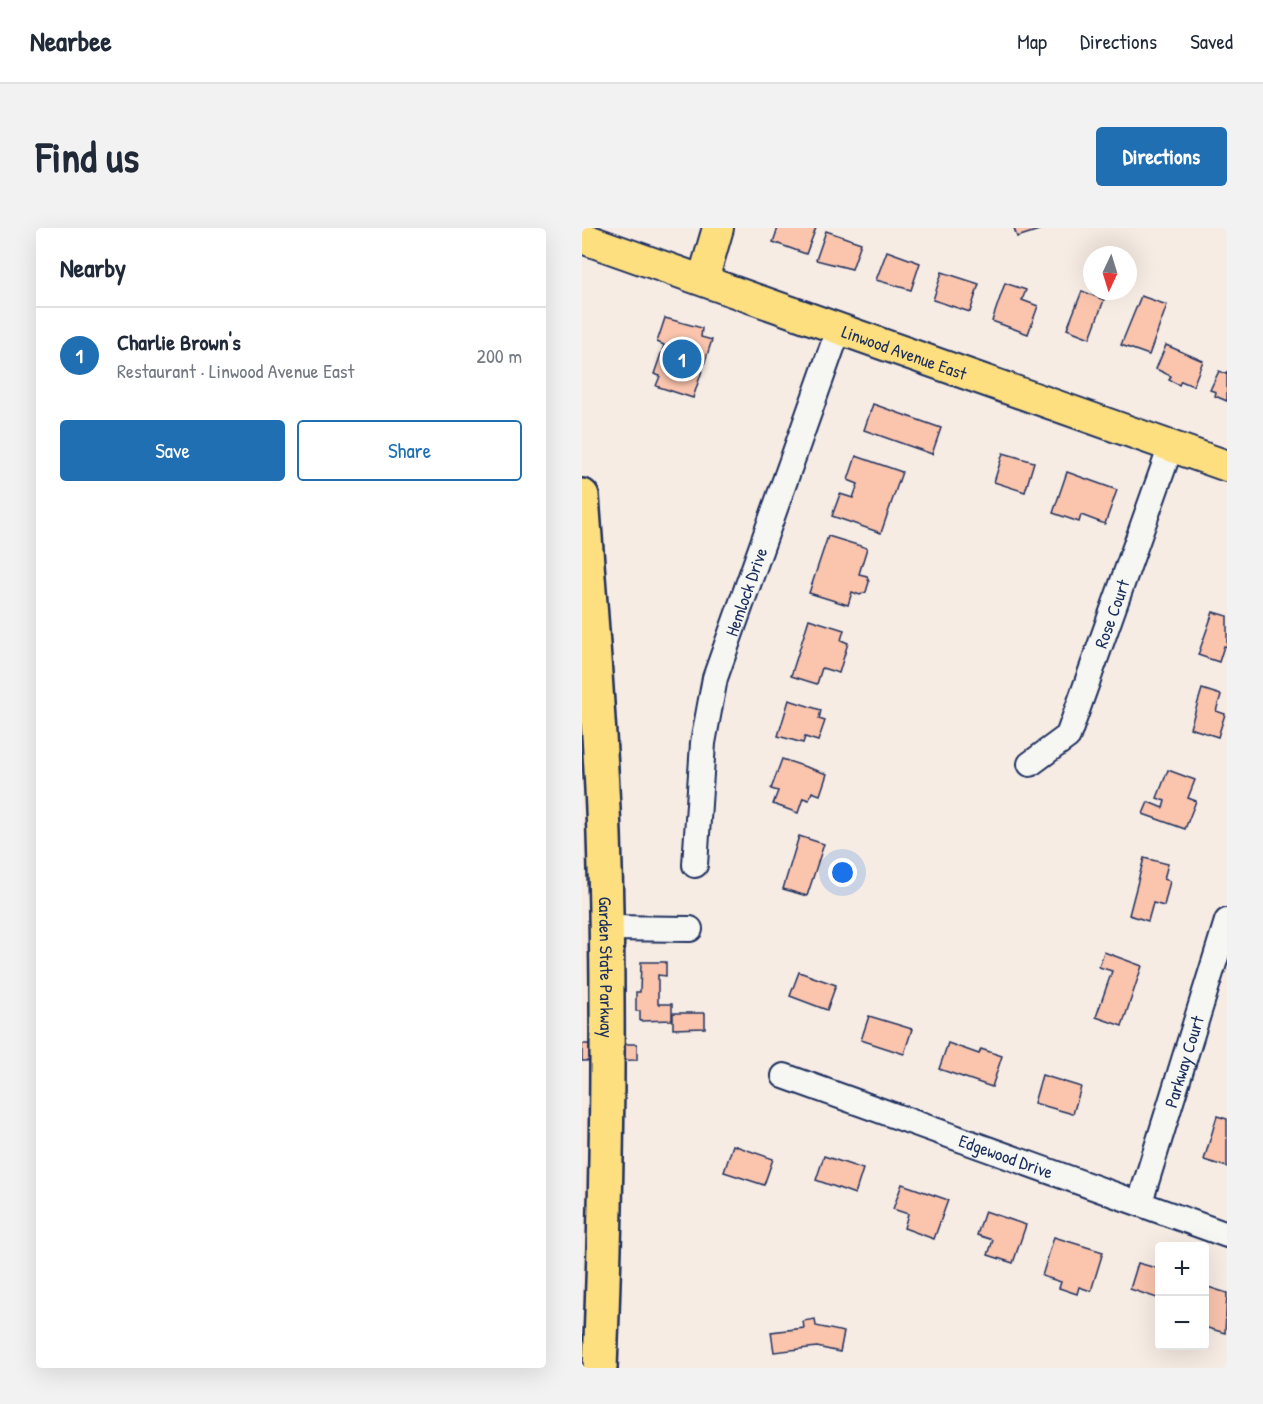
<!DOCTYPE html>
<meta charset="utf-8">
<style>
:root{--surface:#fff;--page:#f2f2f3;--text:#1f2937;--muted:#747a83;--line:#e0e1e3;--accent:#1f6fb2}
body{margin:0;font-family:"Patrick Hand",sans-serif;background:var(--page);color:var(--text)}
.controls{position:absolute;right:18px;bottom:18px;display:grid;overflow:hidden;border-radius:6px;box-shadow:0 6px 24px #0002}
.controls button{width:54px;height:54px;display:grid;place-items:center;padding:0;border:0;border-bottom:2px solid var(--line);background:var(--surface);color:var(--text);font:30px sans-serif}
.compass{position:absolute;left:501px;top:18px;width:54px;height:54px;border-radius:50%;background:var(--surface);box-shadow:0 6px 24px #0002;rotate:184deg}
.you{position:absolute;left:261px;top:645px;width:21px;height:21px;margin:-15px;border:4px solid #fff;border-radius:50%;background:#1a73e8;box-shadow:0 0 0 9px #1a73e833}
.badge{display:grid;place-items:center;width:39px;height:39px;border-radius:50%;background:var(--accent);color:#fff;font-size:20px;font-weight:700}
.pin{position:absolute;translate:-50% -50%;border:3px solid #fff;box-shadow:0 2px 6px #0006}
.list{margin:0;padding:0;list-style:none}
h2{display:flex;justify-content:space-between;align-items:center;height:78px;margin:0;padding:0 24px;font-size:26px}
h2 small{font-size:20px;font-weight:400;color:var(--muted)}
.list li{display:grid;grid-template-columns:39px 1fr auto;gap:18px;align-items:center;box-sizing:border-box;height:96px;padding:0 24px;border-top:2px solid var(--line)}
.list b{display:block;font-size:22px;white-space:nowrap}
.list p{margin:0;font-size:20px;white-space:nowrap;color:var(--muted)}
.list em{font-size:20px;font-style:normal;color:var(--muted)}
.actions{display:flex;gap:12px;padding:18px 24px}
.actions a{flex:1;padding:14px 0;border:2px solid var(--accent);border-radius:6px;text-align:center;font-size:21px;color:var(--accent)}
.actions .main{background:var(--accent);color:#fff}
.map{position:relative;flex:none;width:645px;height:1140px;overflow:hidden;border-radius:6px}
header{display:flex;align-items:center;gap:36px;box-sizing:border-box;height:84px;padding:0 30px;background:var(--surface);border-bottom:2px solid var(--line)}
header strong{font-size:28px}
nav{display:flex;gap:33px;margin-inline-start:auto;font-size:21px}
.intro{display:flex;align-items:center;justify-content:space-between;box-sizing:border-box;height:144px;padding:0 36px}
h1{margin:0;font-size:42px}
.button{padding:15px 27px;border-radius:6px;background:var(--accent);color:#fff;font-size:21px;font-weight:700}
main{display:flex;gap:36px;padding:0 36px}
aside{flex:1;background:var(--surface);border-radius:6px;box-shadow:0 6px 24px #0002}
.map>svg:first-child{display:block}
.building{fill:#fac4ad;stroke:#1b2f5e;stroke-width:1.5}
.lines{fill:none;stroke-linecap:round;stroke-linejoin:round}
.minor-casing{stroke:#1b2f5e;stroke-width:28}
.major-casing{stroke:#1b2f5e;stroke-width:34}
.highway-casing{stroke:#1b2f5e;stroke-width:38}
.minor{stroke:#f6f6f2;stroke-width:24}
.major{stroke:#fedf80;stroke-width:30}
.highway{stroke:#fedf80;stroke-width:33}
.labels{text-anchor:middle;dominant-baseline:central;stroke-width:5;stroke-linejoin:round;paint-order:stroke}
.street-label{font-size:18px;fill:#1b2f5e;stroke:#f6f6f2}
</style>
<header>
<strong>Nearbee</strong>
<nav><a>Map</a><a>Directions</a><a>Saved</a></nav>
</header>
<div class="intro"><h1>Find us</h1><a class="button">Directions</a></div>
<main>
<aside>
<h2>Nearby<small></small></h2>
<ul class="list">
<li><span class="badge">1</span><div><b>Charlie Brown's</b><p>Restaurant · Linwood Avenue East</p></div><em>200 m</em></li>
</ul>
<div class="actions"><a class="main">Save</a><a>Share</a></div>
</aside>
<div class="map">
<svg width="645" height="1140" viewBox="0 0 645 1140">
<rect width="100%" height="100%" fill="#f7ece4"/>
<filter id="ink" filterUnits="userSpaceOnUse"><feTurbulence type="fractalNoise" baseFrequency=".0167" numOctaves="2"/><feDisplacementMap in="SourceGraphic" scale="12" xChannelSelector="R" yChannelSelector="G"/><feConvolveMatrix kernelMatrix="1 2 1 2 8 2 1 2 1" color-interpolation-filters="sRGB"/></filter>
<g filter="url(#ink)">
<g class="building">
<polygon points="196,0 234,0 224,26 191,14"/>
<polygon points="432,0 456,0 457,2 435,9"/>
<polygon points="244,3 279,15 270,41 234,32"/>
<polygon points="305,23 338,35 329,62 294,52"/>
<polygon points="360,44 397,56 388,84 351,72"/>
<polygon points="423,55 444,62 440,72 456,78 446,106 410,93"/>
<polygon points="500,63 522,72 508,110 485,101"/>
<polygon points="559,68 585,77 567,127 539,117"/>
<polygon points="83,90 120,100 119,109 130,112 111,170 74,158 78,148 72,146 82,117 75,114"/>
<polygon points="584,117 621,133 611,158 599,153 597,157 587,152 589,148 574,141"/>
<polygon points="637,143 644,146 645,143 645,173 633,168 634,164 628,162"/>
<polygon points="291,176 359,200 350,226 282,202"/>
<polygon points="421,225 452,234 443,264 412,254"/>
<polygon points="274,228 320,244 299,305 250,288 258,266 271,270 276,256 266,252"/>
<polygon points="485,244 535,262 523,296 499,287 497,294 471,285"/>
<polygon points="246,308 285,320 277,346 285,348 287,354 284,364 278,367 270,364 266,377 227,365"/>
<polygon points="631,384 645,388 645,419 642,418 637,434 616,427"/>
<polygon points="227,391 262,402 259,412 266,415 257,445 240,440 235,456 209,448"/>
<polygon points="620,461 639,467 634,483 643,486 636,509 608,500"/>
<polygon points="207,472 239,482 237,491 243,493 236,513 223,509 221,515 196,508"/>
<polygon points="200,531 245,546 238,567 230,564 227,572 221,570 216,585 191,576 196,563 189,561"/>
<polygon points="586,542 613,552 606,570 614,573 603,601 561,586 566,574 581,580 583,573 575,570"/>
<polygon points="217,608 242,616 225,668 201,661"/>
<polygon points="562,630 586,636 582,651 588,653 582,678 571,675 566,693 547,687"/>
<polygon points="522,724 560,738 540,798 514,789 530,743 517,739"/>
<polygon points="59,734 84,734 84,748 76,747 76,776 90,776 90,792 58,793 58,783 54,783 54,764 58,764"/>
<polygon points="217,744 254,757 245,782 208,768"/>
<polygon points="91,785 123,785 123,800 91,801"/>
<polygon points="287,788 330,801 322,826 279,812"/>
<polygon points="366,815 397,826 399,821 420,828 410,859 357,841"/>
<polygon points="0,816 55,816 55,832 0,833"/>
<polygon points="460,847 499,859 491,886 452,875"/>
<polygon points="635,888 645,891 645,939 622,932"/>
<polygon points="151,917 191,931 182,957 142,944"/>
<polygon points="242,928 281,941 273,966 234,952"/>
<polygon points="320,956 366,972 352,1011 322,1000 326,986 311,981"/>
<polygon points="403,983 444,997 431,1035 406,1027 411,1012 395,1007"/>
<polygon points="472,1009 521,1024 509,1063 497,1059 495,1066 477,1060 479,1054 460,1048"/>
<polygon points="556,1035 578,1041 578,1071 548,1061"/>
<polygon points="626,1059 645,1065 643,1105 622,1099 622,1069"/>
<polygon points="233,1091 234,1098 262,1104 258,1124 235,1119 192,1124 189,1104 222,1100 221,1093"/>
</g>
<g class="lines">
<g class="minor-casing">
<g id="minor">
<path id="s1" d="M 448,536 L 486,508 L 589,218"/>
<path id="s2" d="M 113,637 L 121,515 L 133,450 L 257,100"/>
<polyline points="25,700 108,701"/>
<path id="s3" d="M 202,848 L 645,1007"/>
<path id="s4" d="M 558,974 L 645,693"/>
</g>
</g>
<g class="major-casing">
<g id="major">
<path id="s5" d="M 0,10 L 645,238"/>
<polyline points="121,52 136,0"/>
</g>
</g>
<g class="highway-casing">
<g id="highway">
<path id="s6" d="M 0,268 C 8,380 18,493 22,606 C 28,784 25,962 18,1140"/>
</g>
</g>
<use href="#minor" class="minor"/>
<use href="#major" class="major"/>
<use href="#highway" class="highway"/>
</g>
</g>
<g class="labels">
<g class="street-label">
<text stroke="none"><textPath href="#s5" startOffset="342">Linwood Avenue East</textPath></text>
<text stroke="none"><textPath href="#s2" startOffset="280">Hemlock Drive</textPath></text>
<text stroke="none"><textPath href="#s1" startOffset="177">Rose Court</textPath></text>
<text stroke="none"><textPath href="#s6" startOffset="472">Garden State Parkway</textPath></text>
<text stroke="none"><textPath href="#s4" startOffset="147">Parkway Court</textPath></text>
<text stroke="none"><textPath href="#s3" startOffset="236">Edgewood Drive</textPath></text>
</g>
</g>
</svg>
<div class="controls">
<button>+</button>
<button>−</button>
</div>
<svg class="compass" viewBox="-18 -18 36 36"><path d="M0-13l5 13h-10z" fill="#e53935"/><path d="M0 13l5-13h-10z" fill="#747a83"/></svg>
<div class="you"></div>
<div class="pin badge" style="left:100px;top:131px">1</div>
</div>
</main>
